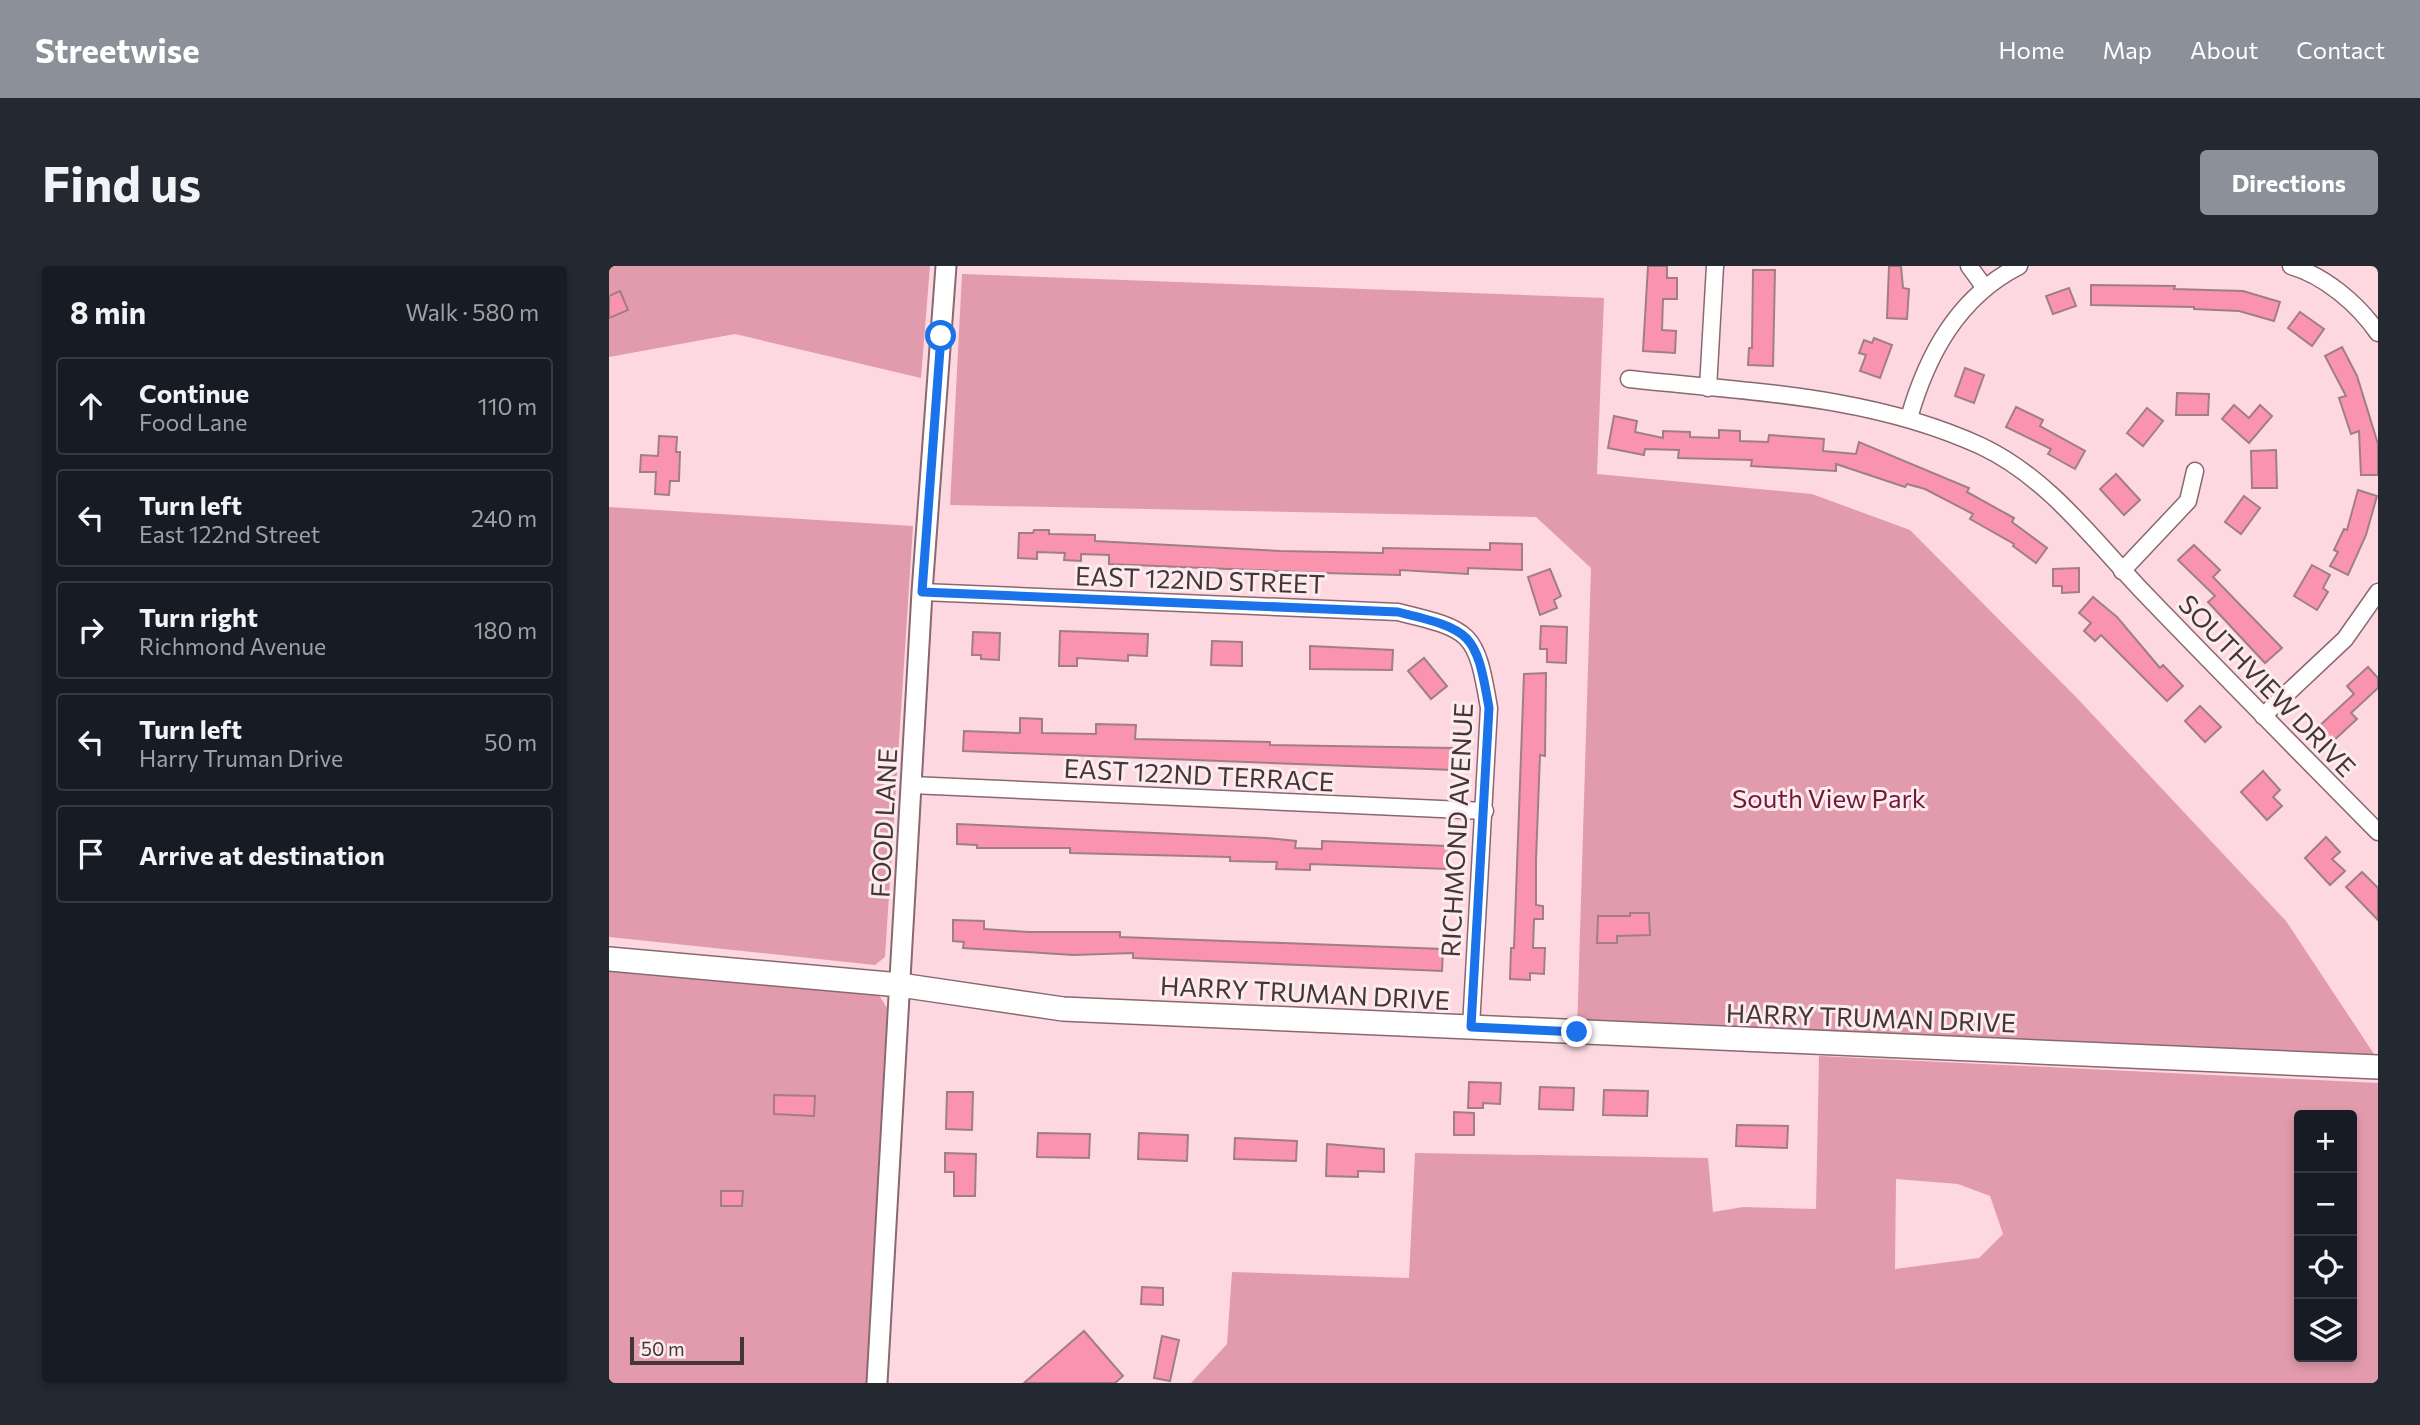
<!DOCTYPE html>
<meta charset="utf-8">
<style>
:root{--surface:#171b24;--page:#242831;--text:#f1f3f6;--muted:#9ea1a6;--line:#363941;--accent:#8c9099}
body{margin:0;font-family:Commissioner,sans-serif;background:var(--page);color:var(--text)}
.controls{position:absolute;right:21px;bottom:21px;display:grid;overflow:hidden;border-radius:7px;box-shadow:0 4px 10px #0003}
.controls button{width:63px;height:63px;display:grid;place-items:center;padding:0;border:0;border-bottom:2px solid var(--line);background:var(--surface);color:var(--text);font:35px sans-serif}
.scale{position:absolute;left:21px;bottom:18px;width:114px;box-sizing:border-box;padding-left:7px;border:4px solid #443539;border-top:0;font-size:19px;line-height:24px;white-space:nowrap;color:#443539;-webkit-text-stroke:5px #fcecef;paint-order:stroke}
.stop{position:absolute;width:21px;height:21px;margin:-16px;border:5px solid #1a73e8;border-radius:50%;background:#fff}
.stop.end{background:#1a73e8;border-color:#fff;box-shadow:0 2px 7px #0008}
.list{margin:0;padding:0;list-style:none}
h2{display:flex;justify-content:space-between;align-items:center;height:91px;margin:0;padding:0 28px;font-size:30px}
h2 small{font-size:23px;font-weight:400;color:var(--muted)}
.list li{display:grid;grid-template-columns:46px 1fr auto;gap:21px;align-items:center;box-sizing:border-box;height:98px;margin:0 14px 14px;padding:0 14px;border:2px solid var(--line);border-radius:7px}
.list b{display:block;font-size:26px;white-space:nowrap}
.list p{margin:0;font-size:23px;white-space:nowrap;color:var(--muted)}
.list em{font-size:23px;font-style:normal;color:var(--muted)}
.icon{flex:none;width:38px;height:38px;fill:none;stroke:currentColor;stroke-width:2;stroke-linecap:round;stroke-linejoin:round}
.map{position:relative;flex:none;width:1769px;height:1117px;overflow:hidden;border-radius:7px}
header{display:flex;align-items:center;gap:42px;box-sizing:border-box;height:98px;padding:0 35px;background:var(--accent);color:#fff}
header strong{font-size:33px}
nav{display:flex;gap:38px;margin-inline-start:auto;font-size:24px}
.intro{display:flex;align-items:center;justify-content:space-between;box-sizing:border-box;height:168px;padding:0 42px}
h1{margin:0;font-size:49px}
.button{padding:18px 32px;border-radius:7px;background:var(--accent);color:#fff;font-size:24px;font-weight:700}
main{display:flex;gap:42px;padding:0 42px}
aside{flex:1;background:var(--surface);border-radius:7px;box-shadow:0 4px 10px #0003}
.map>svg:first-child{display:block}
.green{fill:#e29bac;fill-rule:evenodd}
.building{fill:#fa94ae;stroke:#a07e86;stroke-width:2}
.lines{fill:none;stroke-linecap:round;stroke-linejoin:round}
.minor-casing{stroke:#89686f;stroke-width:19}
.tertiary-casing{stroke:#89686f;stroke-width:23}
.secondary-casing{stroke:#89686f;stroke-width:26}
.minor{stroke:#fff;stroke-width:16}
.tertiary{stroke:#fff;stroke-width:19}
.secondary{stroke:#fff;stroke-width:23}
.route{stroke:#1a73e8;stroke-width:9}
.labels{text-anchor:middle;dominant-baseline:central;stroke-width:6;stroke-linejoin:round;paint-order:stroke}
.street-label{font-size:26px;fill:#443539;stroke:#fcecef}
.park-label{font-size:26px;fill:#721939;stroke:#fcecef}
</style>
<header>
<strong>Streetwise</strong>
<nav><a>Home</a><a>Map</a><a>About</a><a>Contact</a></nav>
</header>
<div class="intro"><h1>Find us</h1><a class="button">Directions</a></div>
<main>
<aside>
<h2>8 min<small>Walk · 580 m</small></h2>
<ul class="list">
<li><svg class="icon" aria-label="ahead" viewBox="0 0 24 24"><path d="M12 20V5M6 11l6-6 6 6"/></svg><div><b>Continue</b><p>Food Lane</p></div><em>110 m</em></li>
<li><svg class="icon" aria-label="left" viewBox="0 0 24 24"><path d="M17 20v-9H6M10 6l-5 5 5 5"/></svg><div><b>Turn left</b><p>East 122nd Street</p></div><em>240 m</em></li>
<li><svg class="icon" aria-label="right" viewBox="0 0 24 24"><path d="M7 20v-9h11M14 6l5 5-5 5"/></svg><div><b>Turn right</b><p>Richmond Avenue</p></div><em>180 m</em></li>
<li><svg class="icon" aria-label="left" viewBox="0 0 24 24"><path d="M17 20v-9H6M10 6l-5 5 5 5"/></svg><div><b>Turn left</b><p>Harry Truman Drive</p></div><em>50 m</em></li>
<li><svg class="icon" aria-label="arrive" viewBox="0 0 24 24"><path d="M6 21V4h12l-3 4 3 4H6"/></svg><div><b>Arrive at destination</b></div></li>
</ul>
</aside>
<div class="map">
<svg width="1769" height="1117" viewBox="0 0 1769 1117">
<rect width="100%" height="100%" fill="#fed8e0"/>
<g class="green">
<polygon points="0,0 321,0 312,112 126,68 0,91"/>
<polygon points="353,8 995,32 988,208 1203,228 1301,264 1467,431 1677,655 1769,794 968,766 982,302 927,251 341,239"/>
<polygon points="0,241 304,260 276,691 266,699 0,671"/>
<polygon points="0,703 270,729 278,742 257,1117 0,1117"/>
<path d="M 1210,790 L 1769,817 L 1769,1117 L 582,1117 L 618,1078 L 623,1006 L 800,1012 L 806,887 L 1099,892 L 1104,946 L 1134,941 L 1207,943 ZM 1690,849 L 1743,849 L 1743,1091 L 1690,1091 ZM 1287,913 L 1349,918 L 1381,930 L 1394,968 L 1370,992 L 1286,1003 Z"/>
</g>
<g class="building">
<polygon points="1039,0 1058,0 1058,12 1068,12 1068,33 1054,33 1053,64 1067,65 1066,87 1034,85"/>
<polygon points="1280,0 1292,0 1294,22 1300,23 1298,53 1278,52"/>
<polygon points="1144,4 1166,4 1164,100 1139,99 1140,82 1143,82"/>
<polygon points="1482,19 1566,20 1565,23 1634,25 1671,36 1665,55 1630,45 1585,43 1585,41 1482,39"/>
<polygon points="1460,22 1467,40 1444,48 1437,30"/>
<polygon points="11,25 19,44 0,52 0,30"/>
<polygon points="1691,46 1715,63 1703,80 1679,62"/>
<polygon points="1265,72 1283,79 1271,112 1251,105 1257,89 1250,87 1255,74 1263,77"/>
<polygon points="1733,81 1748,110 1769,178 1769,209 1752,209 1750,165 1742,168 1730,132 1737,130 1716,90"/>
<polygon points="1356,102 1375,109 1365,137 1346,130"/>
<polygon points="1568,127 1600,128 1599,149 1567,149"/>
<polygon points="1625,139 1640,152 1651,139 1663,150 1640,177 1613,153"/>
<polygon points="1407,141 1434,154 1431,160 1476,185 1466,203 1439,188 1442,183 1397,161"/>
<polygon points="1538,142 1554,155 1534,180 1518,167"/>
<polygon points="1005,150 1028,155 1026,166 1054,172 1054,165 1081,166 1081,171 1110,172 1110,164 1131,165 1131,175 1159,176 1160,169 1215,173 1214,185 1247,188 1250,176 1360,222 1358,226 1405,252 1403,256 1438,282 1427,297 1404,280 1405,278 1361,253 1364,248 1316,223 1298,218 1296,221 1227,198 1227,205 1142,200 1143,194 1069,192 1070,184 1036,183 1035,189 999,182"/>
<polygon points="50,170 68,171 67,186 71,186 70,215 61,215 60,229 46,228 47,206 31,206 32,189 49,190"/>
<polygon points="1667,184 1668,222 1643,222 1642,185"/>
<polygon points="1507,208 1531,234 1515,249 1491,223"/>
<polygon points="1749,224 1768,230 1757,269 1739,309 1721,300 1729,286 1725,284 1735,263 1738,264"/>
<polygon points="1635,230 1651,242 1632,268 1616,256"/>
<polygon points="425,264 440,264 440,268 486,269 486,275 671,285 774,287 774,282 881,284 881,277 913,278 913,304 859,302 859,308 791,304 791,309 715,307 500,298 500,289 472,288 472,295 455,294 456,287 428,286 428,293 409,292 410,267 424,267"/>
<polygon points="1585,279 1611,304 1604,311 1673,382 1656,397 1599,336 1606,330 1569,294"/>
<polygon points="1703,299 1721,309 1714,322 1719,326 1708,344 1685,330"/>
<polygon points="1470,302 1470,326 1453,327 1453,320 1444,320 1444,303"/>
<polygon points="941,303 952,330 945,334 948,342 931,349 919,311"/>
<polygon points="1484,331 1508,351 1551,402 1554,399 1574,420 1558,435 1492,369 1486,375 1475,365 1482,357 1470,347"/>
<polygon points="932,360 958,361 957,397 938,396 938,383 931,383"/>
<polygon points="451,365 539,368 538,390 519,389 519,395 468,392 468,400 450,400"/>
<polygon points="364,366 391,367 390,394 372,393 372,389 363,389"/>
<polygon points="603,375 633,376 633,400 602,399"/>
<polygon points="701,380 784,384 783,404 701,403"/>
<polygon points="815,392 838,420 822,433 799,405"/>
<polygon points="1759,401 1769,412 1769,422 1742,447 1748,453 1722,477 1708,462 1745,428 1738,420"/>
<polygon points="937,407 936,490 931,489 927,594 927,639 934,640 934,653 925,653 924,682 936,682 935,708 921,707 921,714 901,713 902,682 905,682 915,408"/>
<polygon points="1591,440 1612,461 1596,476 1576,455"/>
<polygon points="411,452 433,453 433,467 487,468 487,458 527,459 526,473 661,476 661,479 845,482 844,504 354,485 355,465 411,467"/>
<polygon points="1654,505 1671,524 1664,531 1673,540 1658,554 1632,526"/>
<polygon points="348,558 658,572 687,575 686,582 713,583 713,575 839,580 839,603 701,598 701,604 667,603 668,596 621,595 621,591 461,587 461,582 368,582 368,579 348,578"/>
<polygon points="1717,571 1731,586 1723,593 1736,605 1721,619 1696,592"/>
<polygon points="1753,606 1769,622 1769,654 1737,621"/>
<polygon points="1021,647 1040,647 1041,669 1008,670 1008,677 988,677 989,650 1021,650"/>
<polygon points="344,654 375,655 375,663 419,666 511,666 511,671 834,683 833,705 524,692 524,687 464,689 354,682 355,676 344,675"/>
<polygon points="860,816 892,817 891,838 874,837 874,842 859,842"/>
<polygon points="931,821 965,822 964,844 930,843"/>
<polygon points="995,824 1039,825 1038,850 994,849"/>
<polygon points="338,826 364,826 363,864 337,863"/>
<polygon points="165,829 206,830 205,850 165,848"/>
<polygon points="845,846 865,847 865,869 845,869"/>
<polygon points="1128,859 1179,860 1178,882 1127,880"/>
<polygon points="429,867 481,868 480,892 428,891"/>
<polygon points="530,867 579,869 578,895 529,893"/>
<polygon points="626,872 688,875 687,895 625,893"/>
<polygon points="718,878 775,883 775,906 749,905 749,911 717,910"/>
<polygon points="336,887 367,888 366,930 345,930 345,906 336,906"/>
<polygon points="112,925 134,925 133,940 112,940"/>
<polygon points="533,1021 554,1022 554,1039 532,1038"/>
<polygon points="475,1065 514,1110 506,1117 415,1117"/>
<polygon points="553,1070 570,1074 561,1115 545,1112"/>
</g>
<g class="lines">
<g class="minor-casing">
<g id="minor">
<polyline points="1360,0 1376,22"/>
<path d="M 1682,0 C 1716,10 1749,38 1769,67"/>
<path d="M 1020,113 C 1139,126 1262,129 1372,180 C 1440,212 1485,275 1536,328 C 1613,408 1691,487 1769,566"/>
<polyline points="1099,122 1106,0"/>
<path d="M 1300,152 C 1318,89 1349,31 1410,0"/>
<polyline points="1513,305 1579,235 1586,205"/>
<path d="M 313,326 L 789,346 C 863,364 867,365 880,442 L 862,761"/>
<polyline points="1654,450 1736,373 1769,326"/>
<polyline points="302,519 876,545"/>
</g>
</g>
<g class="tertiary-casing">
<polyline id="tertiary" points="268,1117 313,326 337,0"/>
</g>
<g class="secondary-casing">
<polyline id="secondary" points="0,693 291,719 454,743 1769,801"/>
</g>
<use href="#minor" class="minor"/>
<use href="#tertiary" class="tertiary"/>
<use href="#secondary" class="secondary"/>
</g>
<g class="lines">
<path class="route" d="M 332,70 L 313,326 L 789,346 C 863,364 867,366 880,442 L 862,761 L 968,766"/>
</g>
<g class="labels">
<g class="street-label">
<text transform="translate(591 313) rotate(2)">EAST 122ND STREET</text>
<text transform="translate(1659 419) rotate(46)">SOUTHVIEW DRIVE</text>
<text transform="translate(590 508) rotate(3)">EAST 122ND TERRACE</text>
<text transform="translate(274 557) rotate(-87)">FOOD LANE</text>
<text transform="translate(847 564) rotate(-87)">RICHMOND AVENUE</text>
<text transform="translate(696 726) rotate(3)">HARRY TRUMAN DRIVE</text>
<text transform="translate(1262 751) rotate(2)">HARRY TRUMAN DRIVE</text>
</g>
<g class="park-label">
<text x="1220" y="531">South View Park</text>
</g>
</g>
</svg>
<div class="controls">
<button>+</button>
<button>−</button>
<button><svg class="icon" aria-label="locate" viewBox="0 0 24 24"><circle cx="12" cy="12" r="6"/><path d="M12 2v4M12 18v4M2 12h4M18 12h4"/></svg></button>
<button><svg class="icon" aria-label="layers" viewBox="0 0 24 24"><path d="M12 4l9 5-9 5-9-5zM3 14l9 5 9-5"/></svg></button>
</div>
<div class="scale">50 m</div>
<div class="stop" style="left:332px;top:70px"></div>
<div class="stop end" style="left:968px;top:766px"></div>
</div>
</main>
